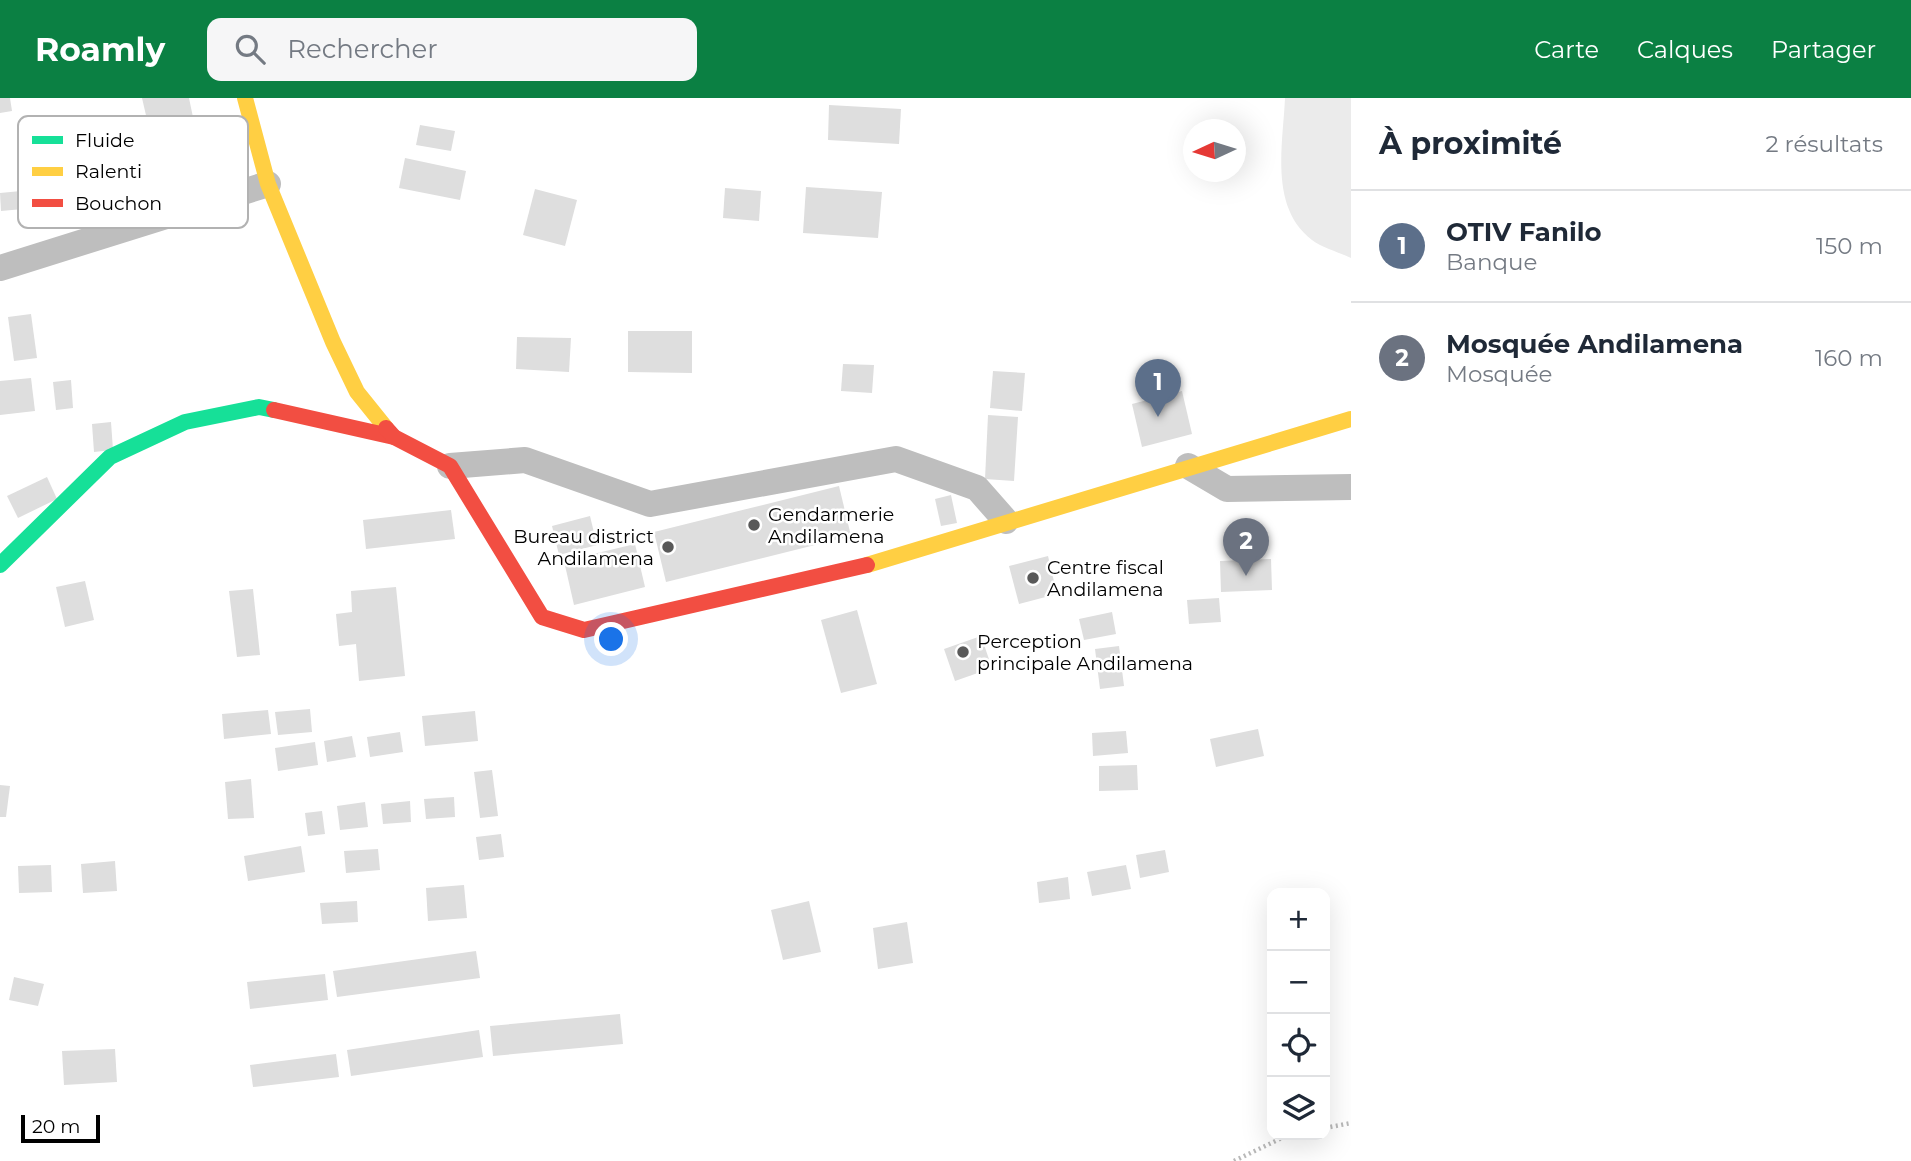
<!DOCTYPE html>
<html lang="fr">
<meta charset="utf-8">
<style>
:root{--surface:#fff;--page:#f6f6f7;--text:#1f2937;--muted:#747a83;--line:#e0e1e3;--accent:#0b8043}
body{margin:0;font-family:Montserrat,sans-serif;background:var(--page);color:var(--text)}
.controls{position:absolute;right:21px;bottom:21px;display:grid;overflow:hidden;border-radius:14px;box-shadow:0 7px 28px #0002}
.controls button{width:63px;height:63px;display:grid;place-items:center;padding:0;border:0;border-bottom:2px solid var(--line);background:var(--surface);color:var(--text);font:35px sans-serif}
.compass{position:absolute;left:1183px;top:21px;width:63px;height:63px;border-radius:50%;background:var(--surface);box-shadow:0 7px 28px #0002;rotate:266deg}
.scale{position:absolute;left:21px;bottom:18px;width:79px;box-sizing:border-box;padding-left:7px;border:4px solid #000;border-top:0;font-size:19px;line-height:24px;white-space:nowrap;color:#000;-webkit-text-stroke:5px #fff;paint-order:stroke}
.you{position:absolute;left:612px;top:542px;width:24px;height:24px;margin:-18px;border:5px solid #fff;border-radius:50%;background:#1a73e8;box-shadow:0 0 0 10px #1a73e833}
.badge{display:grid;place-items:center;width:46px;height:46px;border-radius:50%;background:var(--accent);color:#fff;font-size:23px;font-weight:700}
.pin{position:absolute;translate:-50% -58px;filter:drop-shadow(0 2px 4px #0008)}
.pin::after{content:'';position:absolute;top:37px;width:24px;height:21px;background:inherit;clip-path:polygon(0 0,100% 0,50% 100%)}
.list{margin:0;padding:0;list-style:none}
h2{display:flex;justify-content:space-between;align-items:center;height:91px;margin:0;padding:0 28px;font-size:30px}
h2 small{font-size:23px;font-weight:400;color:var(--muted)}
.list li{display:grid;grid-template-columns:46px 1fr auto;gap:21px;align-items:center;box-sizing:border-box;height:112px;padding:0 28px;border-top:2px solid var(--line)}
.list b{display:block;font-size:26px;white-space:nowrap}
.list p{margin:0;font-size:23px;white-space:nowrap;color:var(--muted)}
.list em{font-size:23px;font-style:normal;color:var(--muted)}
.icon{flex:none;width:38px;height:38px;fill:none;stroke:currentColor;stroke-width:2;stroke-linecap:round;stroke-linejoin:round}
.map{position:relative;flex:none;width:1351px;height:1063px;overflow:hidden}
header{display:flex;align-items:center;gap:42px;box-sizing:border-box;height:98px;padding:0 35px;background:var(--accent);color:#fff}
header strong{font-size:33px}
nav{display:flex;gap:38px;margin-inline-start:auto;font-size:24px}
.search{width:490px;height:63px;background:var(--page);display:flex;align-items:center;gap:18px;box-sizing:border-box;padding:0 24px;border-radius:14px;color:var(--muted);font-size:26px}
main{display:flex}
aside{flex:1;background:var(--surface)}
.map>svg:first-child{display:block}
.green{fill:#ebebeb}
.building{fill:#dedede}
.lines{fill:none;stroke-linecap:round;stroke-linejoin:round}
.path{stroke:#b9b9b9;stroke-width:4.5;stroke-dasharray:2 3.5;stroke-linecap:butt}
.street{stroke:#bebebe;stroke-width:26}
.fast{stroke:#16e098;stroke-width:16}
.slow{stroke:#ffcf43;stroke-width:16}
.jam{stroke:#f24e42;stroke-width:16}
.poi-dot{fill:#595959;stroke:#fff;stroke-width:2.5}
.labels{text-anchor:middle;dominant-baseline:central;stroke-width:5;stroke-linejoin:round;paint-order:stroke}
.poi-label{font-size:19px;fill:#000;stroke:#fff;text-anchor:start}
.key{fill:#fff;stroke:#b2b2b2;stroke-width:2}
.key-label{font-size:19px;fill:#000}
</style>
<header>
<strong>Roamly</strong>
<div class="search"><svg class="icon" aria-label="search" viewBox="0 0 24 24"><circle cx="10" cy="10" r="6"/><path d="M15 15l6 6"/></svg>Rechercher</div>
<nav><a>Carte</a><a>Calques</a><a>Partager</a></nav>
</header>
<main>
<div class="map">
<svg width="1351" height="1063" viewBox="0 0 1351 1063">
<rect width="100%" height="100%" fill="#fff"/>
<path class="green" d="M 1285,0 L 1351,0 L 1351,160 C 1339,154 1322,150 1312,142 C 1269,109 1283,47 1285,0 Z"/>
<g class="building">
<polygon points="0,0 10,0 12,13 0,15"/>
<polygon points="142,0 189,0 195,29 184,32 188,49 171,53 167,35 151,39"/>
<polygon points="829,7 901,11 899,46 828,42"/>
<polygon points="420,27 455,33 451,53 416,47"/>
<polygon points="405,60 466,73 460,102 399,90"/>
<polygon points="806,89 882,94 878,140 803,135"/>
<polygon points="725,90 761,93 759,123 723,120"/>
<polygon points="535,91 577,102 565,148 523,137"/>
<polygon points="21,93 23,111 1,113 0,95"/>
<polygon points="31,216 37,260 14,263 8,219"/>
<polygon points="628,233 692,233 692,275 628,274"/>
<polygon points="517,239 571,240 569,274 516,271"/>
<polygon points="843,266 874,267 872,295 841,293"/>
<polygon points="993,273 1025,275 1022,313 990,310"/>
<polygon points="31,280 35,313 0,317 0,283"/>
<polygon points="71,282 73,310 56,312 53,284"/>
<polygon points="1182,293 1192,336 1142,349 1132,306"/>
<polygon points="988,317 1018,319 1014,383 985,381"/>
<polygon points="111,324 113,352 94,354 92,326"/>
<polygon points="47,379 57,401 18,420 7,398"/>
<polygon points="839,388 851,438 666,484 654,434"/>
<polygon points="951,397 957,425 941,428 935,401"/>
<polygon points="451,412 455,441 366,451 363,422"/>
<polygon points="590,418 597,447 559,457 552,428"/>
<polygon points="635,446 645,489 574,507 564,463"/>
<polygon points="1048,458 1057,496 1019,506 1009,468"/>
<polygon points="1271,461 1272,492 1221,494 1220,463"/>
<polygon points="85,483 94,522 65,529 56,489"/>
<polygon points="396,489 405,578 359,583 356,546 339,548 336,516 352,514 351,493"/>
<polygon points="253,491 260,557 237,559 229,493"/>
<polygon points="1219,500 1221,524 1189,526 1187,502"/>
<polygon points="857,512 877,586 841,595 821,522"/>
<polygon points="1112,514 1116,536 1084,542 1079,521"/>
<polygon points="981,538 992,570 955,583 944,551"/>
<polygon points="1119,548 1124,588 1100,591 1095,551"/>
<polygon points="310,611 312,634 278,637 275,614"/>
<polygon points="268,612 271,636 224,641 222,616"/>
<polygon points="475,613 478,643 425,648 422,618"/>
<polygon points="1258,631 1264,658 1216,669 1210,641"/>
<polygon points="1126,633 1128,655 1093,658 1092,635"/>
<polygon points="400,634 403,654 370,659 367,639"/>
<polygon points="352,638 356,659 327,664 324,643"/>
<polygon points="315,644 318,667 278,673 275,650"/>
<polygon points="1137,667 1138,692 1099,693 1099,668"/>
<polygon points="492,672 498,718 480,720 474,674"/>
<polygon points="251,681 254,720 228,721 225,684"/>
<polygon points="0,687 10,688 6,719 0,719"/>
<polygon points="454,699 455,719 426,721 424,701"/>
<polygon points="410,703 411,724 383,726 381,706"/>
<polygon points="365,704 368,729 340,732 337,708"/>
<polygon points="322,713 325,736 308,738 305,715"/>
<polygon points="501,736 504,759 479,762 476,739"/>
<polygon points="301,748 305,774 248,783 244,758"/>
<polygon points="378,751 380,772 346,775 344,753"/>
<polygon points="1165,752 1169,774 1140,780 1136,757"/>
<polygon points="115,763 117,793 83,795 81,766"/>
<polygon points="51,767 52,794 19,795 18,768"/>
<polygon points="1126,767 1131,791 1092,798 1087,774"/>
<polygon points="1068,779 1070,801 1039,805 1037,784"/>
<polygon points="464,787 467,820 428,823 426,790"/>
<polygon points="357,803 358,824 322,826 320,805"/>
<polygon points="809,803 821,854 783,862 771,812"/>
<polygon points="907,824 913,865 878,871 873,830"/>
<polygon points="476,853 480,880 337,899 333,873"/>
<polygon points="325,876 328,902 250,911 247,884"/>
<polygon points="14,879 44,886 38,908 9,902"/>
<polygon points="620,916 623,946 493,958 490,928"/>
<polygon points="479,932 483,959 351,978 347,952"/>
<polygon points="115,951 117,984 64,987 62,953"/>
<polygon points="336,956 339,979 253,989 250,967"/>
</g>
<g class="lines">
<g class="path">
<polyline points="1325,1030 1351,1025"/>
<polyline points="1234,1063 1288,1037"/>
</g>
<g class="street">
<polyline points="0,170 268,86"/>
<polyline points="450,368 525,362 650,406 896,361 977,390 1006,423"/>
<polyline points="1188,368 1227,391 1351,389"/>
</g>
<polyline class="fast" points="0,467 110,359 185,324 259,309 274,312"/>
<g class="slow">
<polyline points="245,0 268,86 333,244 357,294 386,330"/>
<polyline points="867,467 1351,321"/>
</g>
<g class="jam">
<polyline points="274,312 394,339"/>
<polyline points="386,330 394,339 450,368 542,519 584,532 867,467"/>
</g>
</g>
<g class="poi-dot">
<circle cx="754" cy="427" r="7"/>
<circle cx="668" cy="449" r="7"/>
<circle cx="1033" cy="480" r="7"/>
<circle cx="963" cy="554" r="7"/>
</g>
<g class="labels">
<g class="poi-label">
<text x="768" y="416">Gendarmerie<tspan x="768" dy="22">Andilamena</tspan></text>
<text x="654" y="438" text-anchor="end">Bureau district<tspan x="654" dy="22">Andilamena</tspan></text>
<text x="1047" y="469">Centre fiscal<tspan x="1047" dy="22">Andilamena</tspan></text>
<text x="977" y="543">Perception<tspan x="977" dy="22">principale Andilamena</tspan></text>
</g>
</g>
<rect x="18" y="18" width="230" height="112" rx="10" class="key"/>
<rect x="32" y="38" width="31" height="8" fill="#16e098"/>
<rect x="32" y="69" width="31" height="9" fill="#ffcf43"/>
<rect x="32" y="101" width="31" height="8" fill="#f24e42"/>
<g class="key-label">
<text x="75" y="49">Fluide</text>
<text x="75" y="80">Ralenti</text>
<text x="75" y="112">Bouchon</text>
</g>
</svg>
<div class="controls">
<button>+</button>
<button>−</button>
<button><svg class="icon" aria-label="locate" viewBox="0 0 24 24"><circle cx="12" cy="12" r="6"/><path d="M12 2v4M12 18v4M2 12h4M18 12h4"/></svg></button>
<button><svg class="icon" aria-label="layers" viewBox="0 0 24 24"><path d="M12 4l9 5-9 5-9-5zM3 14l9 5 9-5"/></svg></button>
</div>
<svg class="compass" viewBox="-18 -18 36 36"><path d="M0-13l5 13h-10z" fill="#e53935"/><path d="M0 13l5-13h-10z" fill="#747a83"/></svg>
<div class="scale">20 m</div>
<div class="you"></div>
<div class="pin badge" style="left:1158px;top:319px;background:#5c6f8a">1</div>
<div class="pin badge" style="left:1246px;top:478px;background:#6b7280">2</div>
</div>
<aside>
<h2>À proximité<small>2 résultats</small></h2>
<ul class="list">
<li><span class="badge" style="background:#5c6f8a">1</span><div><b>OTIV Fanilo</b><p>Banque</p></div><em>150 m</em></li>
<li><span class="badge" style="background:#6b7280">2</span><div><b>Mosquée Andilamena</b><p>Mosquée</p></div><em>160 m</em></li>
</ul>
</aside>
</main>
